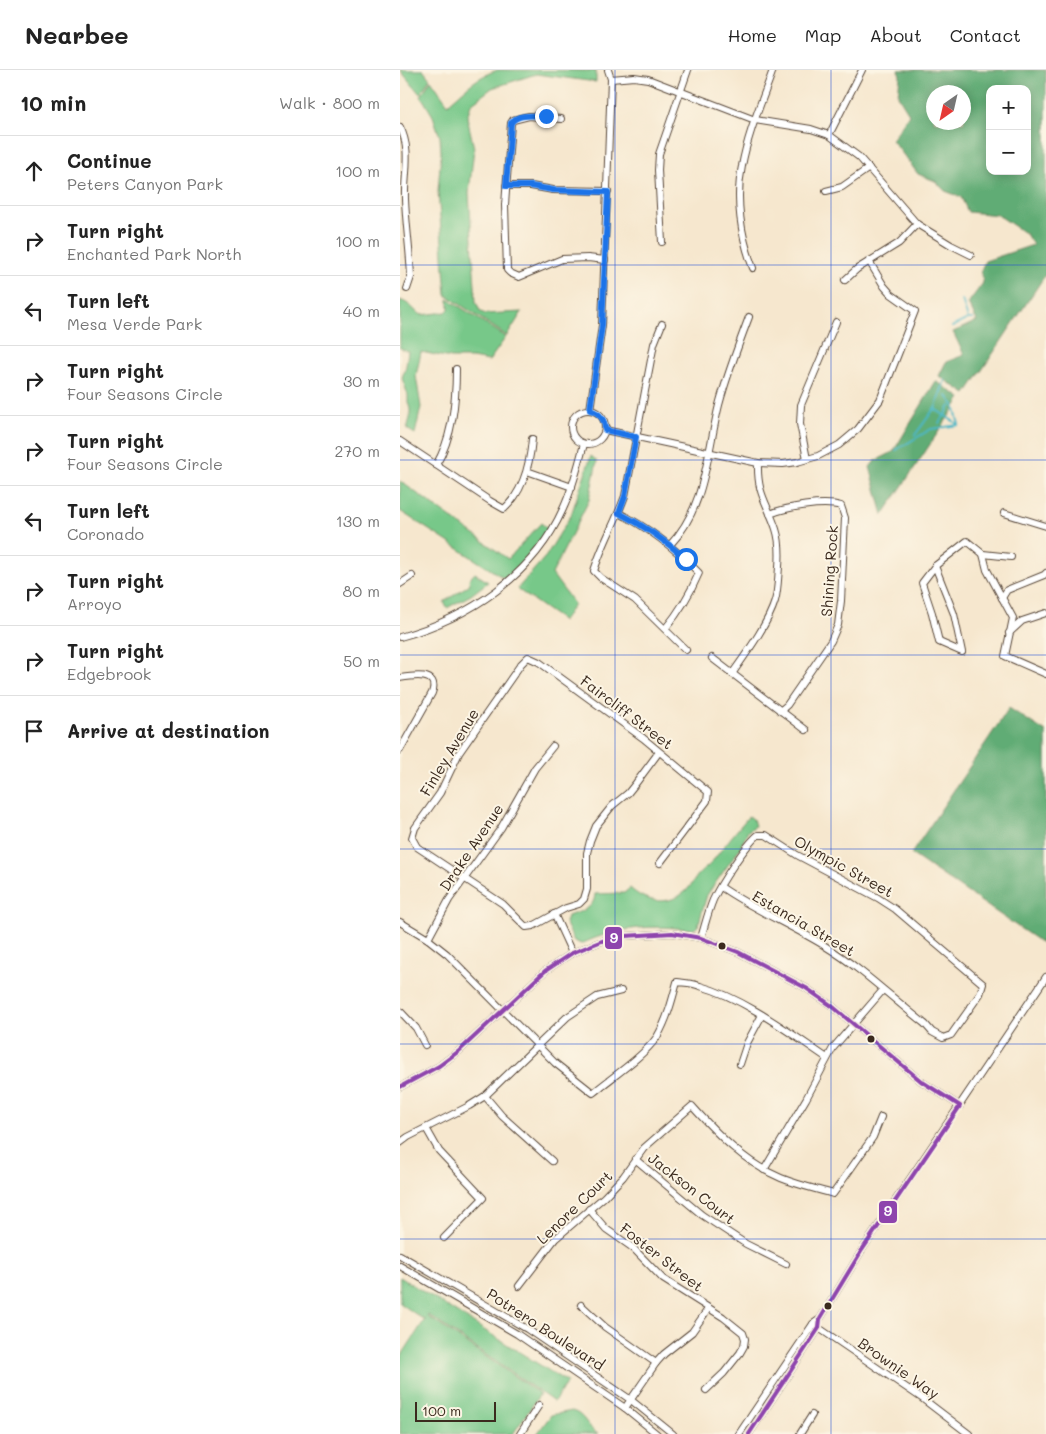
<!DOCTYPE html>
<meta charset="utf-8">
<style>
:root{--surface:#fff;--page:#f2f2f2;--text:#222;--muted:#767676;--line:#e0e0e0}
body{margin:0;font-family:Mali,sans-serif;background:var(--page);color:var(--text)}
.controls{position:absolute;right:15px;top:15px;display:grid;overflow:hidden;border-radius:10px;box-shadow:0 2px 12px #0003}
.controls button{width:45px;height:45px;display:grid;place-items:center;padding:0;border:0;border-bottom:1px solid var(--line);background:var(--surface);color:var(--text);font:25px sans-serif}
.compass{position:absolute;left:526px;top:15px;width:45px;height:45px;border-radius:50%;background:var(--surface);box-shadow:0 2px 12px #0003;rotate:214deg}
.scale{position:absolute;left:15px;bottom:12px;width:81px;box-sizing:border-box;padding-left:5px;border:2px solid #3b2a1e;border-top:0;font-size:14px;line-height:18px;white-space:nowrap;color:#3b2a1e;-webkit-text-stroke:4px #fcf5e5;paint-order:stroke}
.stop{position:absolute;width:15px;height:15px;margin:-11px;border:4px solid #1a73e8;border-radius:50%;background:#fff}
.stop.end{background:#1a73e8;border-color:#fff;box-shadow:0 1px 5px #0008}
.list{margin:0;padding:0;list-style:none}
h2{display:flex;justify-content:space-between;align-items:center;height:65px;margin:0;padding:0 20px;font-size:21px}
h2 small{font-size:16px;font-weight:400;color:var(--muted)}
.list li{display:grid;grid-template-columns:32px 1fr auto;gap:15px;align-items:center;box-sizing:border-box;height:70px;padding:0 20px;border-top:1px solid var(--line)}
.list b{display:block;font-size:19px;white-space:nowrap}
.list p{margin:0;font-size:16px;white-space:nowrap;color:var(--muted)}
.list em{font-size:16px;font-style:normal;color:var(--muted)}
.icon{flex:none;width:28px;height:28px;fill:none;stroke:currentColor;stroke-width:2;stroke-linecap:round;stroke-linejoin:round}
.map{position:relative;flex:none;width:646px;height:1364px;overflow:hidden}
header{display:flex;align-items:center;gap:30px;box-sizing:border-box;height:70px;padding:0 25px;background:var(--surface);border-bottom:1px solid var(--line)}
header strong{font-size:24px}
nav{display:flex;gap:28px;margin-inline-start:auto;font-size:18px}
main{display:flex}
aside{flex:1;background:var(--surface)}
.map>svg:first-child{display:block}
.green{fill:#77c889;stroke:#597954}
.forest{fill:#61ac75;stroke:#4e6b4a;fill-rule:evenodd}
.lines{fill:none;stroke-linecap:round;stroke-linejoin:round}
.stream{stroke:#4cb8c7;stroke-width:2}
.minor-casing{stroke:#574638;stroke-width:8}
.minor{stroke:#fff;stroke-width:6}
.bus-1-casing{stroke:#fcf5e5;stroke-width:8}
.bus-1{stroke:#8e44ad;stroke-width:4}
.route{stroke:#1a73e8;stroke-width:6}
.grid{fill:none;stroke:#1d4ed8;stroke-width:1;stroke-opacity:0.55}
.bus-dot{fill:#3b2a1e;stroke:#fcf5e5;stroke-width:2}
.labels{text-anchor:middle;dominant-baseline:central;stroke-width:4;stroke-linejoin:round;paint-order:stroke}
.street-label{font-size:15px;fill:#3b2a1e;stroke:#fcf5e5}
.line-badge{stroke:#fcf5e5;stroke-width:2}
.badge-label{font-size:14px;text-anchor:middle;font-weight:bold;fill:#fff}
</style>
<header>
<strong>Nearbee</strong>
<nav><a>Home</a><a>Map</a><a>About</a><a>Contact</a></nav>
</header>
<main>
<aside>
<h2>10 min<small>Walk · 800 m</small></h2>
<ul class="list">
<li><svg class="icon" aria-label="ahead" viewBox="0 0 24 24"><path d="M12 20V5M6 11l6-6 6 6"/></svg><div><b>Continue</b><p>Peters Canyon Park</p></div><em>100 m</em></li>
<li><svg class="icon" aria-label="right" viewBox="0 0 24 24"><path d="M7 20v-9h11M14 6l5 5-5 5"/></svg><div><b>Turn right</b><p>Enchanted Park North</p></div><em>100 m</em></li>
<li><svg class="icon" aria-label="left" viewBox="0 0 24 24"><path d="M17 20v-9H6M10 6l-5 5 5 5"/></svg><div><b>Turn left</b><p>Mesa Verde Park</p></div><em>40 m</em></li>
<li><svg class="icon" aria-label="right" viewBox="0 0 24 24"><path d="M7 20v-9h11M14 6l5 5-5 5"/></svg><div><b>Turn right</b><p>Four Seasons Circle</p></div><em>30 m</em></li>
<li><svg class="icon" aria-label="right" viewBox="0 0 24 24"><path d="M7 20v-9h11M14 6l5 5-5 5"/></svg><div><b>Turn right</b><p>Four Seasons Circle</p></div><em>270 m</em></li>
<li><svg class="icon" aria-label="left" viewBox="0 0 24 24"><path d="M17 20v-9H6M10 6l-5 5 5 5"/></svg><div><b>Turn left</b><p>Coronado</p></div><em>130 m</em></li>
<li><svg class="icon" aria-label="right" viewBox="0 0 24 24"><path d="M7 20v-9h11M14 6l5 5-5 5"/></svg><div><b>Turn right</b><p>Arroyo</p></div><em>80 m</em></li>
<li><svg class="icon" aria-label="right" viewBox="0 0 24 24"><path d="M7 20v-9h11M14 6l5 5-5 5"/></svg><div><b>Turn right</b><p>Edgebrook</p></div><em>50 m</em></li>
<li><svg class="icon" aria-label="arrive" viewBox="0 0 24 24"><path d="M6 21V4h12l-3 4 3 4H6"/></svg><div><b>Arrive at destination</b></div></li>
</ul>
</aside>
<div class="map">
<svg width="646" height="1364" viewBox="0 0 646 1364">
<rect width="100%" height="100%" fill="#fcf5e5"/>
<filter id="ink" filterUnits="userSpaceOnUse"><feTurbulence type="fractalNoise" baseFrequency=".02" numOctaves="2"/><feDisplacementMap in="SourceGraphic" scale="10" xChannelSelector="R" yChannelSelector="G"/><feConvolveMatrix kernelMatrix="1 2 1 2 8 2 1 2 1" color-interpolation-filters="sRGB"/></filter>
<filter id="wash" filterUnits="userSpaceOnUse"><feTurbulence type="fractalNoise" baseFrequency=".0096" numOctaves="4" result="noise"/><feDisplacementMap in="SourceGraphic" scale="20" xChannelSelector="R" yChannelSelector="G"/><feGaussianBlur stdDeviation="1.12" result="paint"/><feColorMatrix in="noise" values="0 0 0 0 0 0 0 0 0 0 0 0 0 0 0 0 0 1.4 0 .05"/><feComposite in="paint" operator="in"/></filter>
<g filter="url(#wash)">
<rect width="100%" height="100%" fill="#f6e7ce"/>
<g class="green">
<polygon points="0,0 23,0 30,9 20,24"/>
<path d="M 98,0 L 196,1 L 196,12 L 136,4 L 92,18 L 71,34 L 67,47 L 74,78 L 69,123 L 76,232 L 80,241 L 85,244 L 122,242 L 107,266 L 46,225 L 38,121 L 41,83 L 40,67 L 33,46 L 21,26 L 31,10 L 48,34 C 64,20 77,6 98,0 Z"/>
<path d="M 48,229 L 106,267 L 89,291 L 72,288 L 51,288 L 21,282 L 16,306 L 21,337 L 15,364 L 7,359 L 10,348 L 10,339 L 8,332 L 8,325 L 2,308 L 6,296 L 8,281 L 0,278 L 0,230 C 12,234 13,241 22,245 L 46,242 L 49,239 Z"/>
<polygon points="191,386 197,391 189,430 152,504 174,534 163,551 117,519 146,486 171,445"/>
<polygon points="0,411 108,489 141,453 148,459 126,489 105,509 0,441"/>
<polygon points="75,503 88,512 71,525 47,538 44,532 70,514 69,509"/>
<path d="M 349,746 L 353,749 L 355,756 L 348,761 L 340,778 L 307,825 L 298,856 L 293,860 C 254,854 217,857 181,874 L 174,871 L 165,852 L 168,846 C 180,841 194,840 195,824 L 224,823 L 230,818 C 246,833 269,836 286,821 C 291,816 294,810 298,805 C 302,800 308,797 312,792 C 324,776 336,761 349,746 Z"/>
<polygon points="0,1207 167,1312 154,1332 28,1245 27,1246 140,1324 113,1364 0,1364 0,1288 26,1248 24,1250 0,1233"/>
<path d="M 172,1341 C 185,1344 187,1358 198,1364 L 137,1364 L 151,1345 Z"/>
</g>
<g class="forest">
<path d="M 498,0 L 646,0 L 646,204 L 566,324 L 539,306 L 546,292 L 564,285 L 553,262 L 577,251 L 568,233 L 583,213 L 581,200 L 585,191 L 633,175 L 626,164 L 598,145 L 568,142 L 561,127 L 545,121 L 535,111 L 518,104 L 492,70 L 509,44 L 498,26 L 500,5 ZM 590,19 L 627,19 L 627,101 L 590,101 ZM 534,22 L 564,22 L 564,52 L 534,52 Z"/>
<polygon points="536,311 561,328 483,445 470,397 475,391 493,382"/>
<polygon points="609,638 646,662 646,876 511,784"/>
</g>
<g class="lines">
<g class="stream">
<polyline points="562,230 568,249"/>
<polyline points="552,257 568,249 573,249"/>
<polyline points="545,310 535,339 559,355 554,335 547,326"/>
<polyline points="545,345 550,336"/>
<polyline points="539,353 545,345"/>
<polyline points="515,365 534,339"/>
<polyline points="496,380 531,359 559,355"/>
</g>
</g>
</g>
<g filter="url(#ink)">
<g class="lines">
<g class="minor-casing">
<g id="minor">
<polyline points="211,9 234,7 248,9 355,50 411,59 429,65 459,87 517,154 551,175 571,185"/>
<polyline points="161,49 129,46 113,50 111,53 105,135 107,200 110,203 119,207 162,189 188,188 205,190"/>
<path d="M 0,57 C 12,80 4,104 5,129 C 6,155 10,181 11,207 L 7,219"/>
<polyline points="429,65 462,0"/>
<polyline points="106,116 131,116 153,120 208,121"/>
<polyline points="426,121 442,117 469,98"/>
<polyline points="262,172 258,100 259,84 288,0"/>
<path d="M 353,198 C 341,167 335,129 342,96 C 348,63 362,31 373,0"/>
<polyline points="445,210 457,199 499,173 517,154"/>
<path d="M 262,254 L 254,274 L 225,426 C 216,451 202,475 194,501 L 201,508 L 235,530 L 286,580"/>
<circle cx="188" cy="357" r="17"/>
<polyline points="190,340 202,255 211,9 208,0"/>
<polyline points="205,360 358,393 383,394 397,392 418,386 439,375 458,359 480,330 515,241 491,224 484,216 469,191"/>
<path d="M 0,371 L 90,431 L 104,439 C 123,422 130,393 132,369"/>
<polyline points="407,389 400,354 401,335 436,252"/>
<path d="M 36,395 C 53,367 56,331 56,299"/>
<polyline points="127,401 172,417"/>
<path d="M 219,443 C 249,458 275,478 299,503 C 290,524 280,541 265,559"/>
<polyline points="604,443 646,456"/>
<path d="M 370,444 C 386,437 424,431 441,436 L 445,448 L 441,531 L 438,555 L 431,571 L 387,635 L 380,641"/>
<path d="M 270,475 C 306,437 307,383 319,335 C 327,305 338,276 349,247"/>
<polyline points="583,484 587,500 613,548 605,586 646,604"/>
<polygon points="535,496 554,544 562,582 539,572 532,543 522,513"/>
<polyline points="535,496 567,471 583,484 611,487"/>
<polyline points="0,514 12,506"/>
<polyline points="602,528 607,520 644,505 646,503"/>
<polyline points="609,563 622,551 646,543"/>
<path d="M 0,567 C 69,548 133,506 163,439 C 173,418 178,396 184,374"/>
<polyline points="312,588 406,660"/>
<path d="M 332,604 C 346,584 368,554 375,531 C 378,520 378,508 379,497 C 380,484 380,471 376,459 C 367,432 357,425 358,393"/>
<path d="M 0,608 C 12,606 40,601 32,623 L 0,680"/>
<polyline points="259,682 236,713 228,723 212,736 196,756 190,771 187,783 187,819 184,829 179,834 166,838 133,856 126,857 103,834 17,777 12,768 15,758 40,723 59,683 121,594 128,587 139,592 243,668 308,722 307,731 260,793"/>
<polyline points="154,844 172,883"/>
<path d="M 0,852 L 28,869 L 47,884 L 155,993 L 193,1023 C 212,1007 243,987 257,967 C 267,950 272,931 277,912 C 285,913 293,913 300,916 C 344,928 390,963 427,988"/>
<path d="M 301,868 C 305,855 308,842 313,830 C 320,814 345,776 358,765 L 366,765 L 397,785 L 478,828 L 495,839 L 583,914 L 580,924 L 551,965 L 543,968 L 532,962 L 525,954 C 492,928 461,898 425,876 C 391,855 354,840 321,817"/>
<polyline points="28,869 49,830 101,758 135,698 153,676"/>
<polyline points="0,941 16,958 25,975"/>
<polyline points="340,994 347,973 362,945"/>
<polyline points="0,1017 39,996 59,981 145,901 172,883 202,871 225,866 272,863 301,868 338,882 406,918 432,936 521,1011 560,1036"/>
<polyline points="85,1026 102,1046 152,1091"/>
<polyline points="26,1058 39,1081 83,1128 44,1168"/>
<polyline points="0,1073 8,1067 69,1036 85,1026 167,947 197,927 221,921"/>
<polyline points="235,1089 302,1145 346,1174 386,1194"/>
<polyline points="364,1100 406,1029 433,978 483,920"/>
<polyline points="189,1139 206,1159 233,1178 263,1209 323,1247 343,1263 345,1269 344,1276 340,1283 324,1303 306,1320"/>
<polyline points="0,1185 127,1259 231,1330 273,1364"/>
<polyline points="0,1196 117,1264 225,1338 257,1364"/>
<path d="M 119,1216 L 155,1169 L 204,1127 L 223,1107 L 244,1078 L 292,1036 C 318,1065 345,1093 381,1108 C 398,1115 416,1119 433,1124 L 473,1067 L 481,1047"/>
<polyline points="181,1235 205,1257 256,1293"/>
<polyline points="413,1254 523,1329 569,1364"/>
<polyline points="225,1338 256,1293 264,1284 292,1262 308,1239"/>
<polyline points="120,1364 139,1335"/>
<polyline points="339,1364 413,1254 420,1249 462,1180 646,907"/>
<polyline points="349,1364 419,1258 419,1255"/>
<polyline points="400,1364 412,1345"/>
</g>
</g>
<use href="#minor" class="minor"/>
<g class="bus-1-casing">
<polyline id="bus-1" points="0,1017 39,996 59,981 145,901 172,883 202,871 225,866 272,863 301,868 338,882 406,918 432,936 521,1011 560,1036 462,1180 420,1249 419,1258 349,1364"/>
</g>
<use href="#bus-1" class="bus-1"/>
</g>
</g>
<g class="lines" filter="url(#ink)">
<path class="route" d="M 146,46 C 135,46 118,43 111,53 L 106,116 L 131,116 L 153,120 L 208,122 L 202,255 L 190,340 C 200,343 205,349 205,360 L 236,367 L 225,426 L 219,443 C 243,455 266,471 286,489"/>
</g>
<path class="grid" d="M 215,0 L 215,1364M 431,0 L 431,1364M 0,195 L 646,195M 0,390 L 646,390M 0,585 L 646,585M 0,779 L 646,779M 0,974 L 646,974M 0,1169 L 646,1169"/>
<g class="bus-dot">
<circle cx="322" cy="876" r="4.5"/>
<circle cx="471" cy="969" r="4.5"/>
<circle cx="428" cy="1236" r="4.5"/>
</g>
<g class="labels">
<g class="street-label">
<text transform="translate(429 501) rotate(-86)">Shining Rock</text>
<text transform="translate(227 642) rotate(37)">Faircliff Street</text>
<text transform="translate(49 682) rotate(-59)">Finley Avenue</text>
<text transform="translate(71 777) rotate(-56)">Drake Avenue</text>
<text transform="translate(444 796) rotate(29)">Olympic Street</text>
<text transform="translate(404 853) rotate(30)">Estancia Street</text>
<text transform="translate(292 1118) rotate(38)">Jackson Court</text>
<text transform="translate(174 1137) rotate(-44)">Lenore Court</text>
<text transform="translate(262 1187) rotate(38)">Foster Street</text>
<text transform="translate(146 1259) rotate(33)">Potrero Boulevard</text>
<text transform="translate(499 1298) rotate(35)">Brownie Way</text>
</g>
</g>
<g class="line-badge">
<rect x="204" y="856" width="19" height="24" rx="5" fill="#8e44ad"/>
<rect x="478" y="1130" width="20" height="24" rx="5" fill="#8e44ad"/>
</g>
<g class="badge-label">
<text x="214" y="873">9</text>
<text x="488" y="1146">9</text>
</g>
</svg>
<div class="controls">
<button>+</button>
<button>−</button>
</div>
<svg class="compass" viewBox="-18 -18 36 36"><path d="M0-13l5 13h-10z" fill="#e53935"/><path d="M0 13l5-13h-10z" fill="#767676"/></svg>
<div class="scale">100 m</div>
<div class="stop" style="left:286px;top:489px"></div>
<div class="stop end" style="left:146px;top:46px"></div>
</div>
</main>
